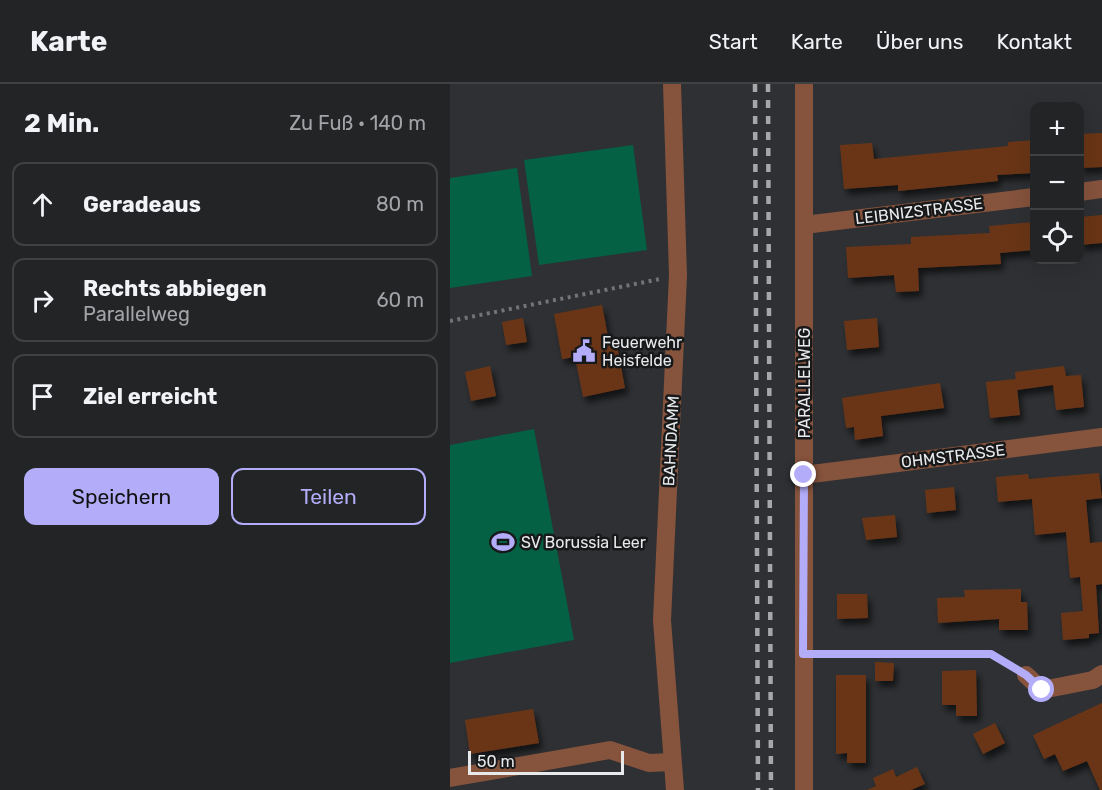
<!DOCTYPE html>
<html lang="de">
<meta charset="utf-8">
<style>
:root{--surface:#222426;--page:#2a2c2e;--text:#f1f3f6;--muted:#a2a4a7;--line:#3f4143;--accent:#b3adf9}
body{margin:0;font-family:Rubik,sans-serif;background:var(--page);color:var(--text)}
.controls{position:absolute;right:18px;top:18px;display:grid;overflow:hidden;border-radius:12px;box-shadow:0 6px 24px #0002}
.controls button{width:54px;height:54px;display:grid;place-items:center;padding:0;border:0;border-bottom:2px solid var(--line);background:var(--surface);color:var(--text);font:30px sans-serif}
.scale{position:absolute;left:18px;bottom:15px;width:156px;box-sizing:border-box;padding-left:6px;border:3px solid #e8e9eb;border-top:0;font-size:16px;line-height:21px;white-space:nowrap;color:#e8e9eb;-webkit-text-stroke:4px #171819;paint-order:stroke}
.stop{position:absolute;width:18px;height:18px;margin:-14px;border:4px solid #b3adf9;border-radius:50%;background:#fff}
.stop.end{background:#b3adf9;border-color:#fff;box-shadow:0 2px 6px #0008}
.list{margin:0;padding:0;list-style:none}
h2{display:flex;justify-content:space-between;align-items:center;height:78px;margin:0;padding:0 24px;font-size:26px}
h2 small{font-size:20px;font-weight:400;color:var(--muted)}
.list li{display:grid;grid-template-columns:39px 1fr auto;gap:18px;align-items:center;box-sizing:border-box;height:84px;margin:0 12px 12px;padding:0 12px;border:2px solid var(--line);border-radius:12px}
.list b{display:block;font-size:22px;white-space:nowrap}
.list p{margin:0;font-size:20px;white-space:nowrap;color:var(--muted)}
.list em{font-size:20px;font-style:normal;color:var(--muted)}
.actions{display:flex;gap:12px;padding:18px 24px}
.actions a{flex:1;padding:14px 0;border:2px solid var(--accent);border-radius:12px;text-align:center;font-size:21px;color:var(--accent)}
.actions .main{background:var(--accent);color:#111}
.icon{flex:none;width:33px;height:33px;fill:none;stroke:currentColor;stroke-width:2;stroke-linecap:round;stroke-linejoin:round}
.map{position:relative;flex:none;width:652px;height:706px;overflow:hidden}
header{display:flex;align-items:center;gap:36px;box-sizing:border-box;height:84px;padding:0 30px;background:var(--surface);border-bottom:2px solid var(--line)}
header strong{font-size:28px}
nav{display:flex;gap:33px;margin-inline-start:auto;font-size:21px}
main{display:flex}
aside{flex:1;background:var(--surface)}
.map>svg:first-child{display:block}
.green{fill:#056143}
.building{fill:#6b3616;filter:url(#shadow)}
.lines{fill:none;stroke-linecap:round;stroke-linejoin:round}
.path{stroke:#727476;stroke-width:4;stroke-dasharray:3 4.5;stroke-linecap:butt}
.minor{stroke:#86533d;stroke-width:18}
.rail{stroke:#a5a7a9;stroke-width:4.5;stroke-dasharray:8 8;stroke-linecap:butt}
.route{stroke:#b3adf9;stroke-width:8}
.labels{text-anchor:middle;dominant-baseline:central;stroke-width:5;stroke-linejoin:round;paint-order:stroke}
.street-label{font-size:16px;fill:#e8e9eb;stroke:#171819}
.poi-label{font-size:16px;fill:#e8e9eb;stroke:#171819;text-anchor:start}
</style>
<header>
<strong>Karte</strong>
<nav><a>Start</a><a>Karte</a><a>Über uns</a><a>Kontakt</a></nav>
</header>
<main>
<aside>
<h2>2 Min.<small>Zu Fuß · 140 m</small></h2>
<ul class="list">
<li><svg class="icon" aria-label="ahead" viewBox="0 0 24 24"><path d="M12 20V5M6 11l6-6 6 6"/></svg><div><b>Geradeaus</b></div><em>80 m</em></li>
<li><svg class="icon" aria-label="right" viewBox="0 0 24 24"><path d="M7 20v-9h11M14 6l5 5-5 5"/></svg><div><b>Rechts abbiegen</b><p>Parallelweg</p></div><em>60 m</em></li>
<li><svg class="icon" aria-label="arrive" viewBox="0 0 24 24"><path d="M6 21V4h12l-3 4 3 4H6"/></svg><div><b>Ziel erreicht</b></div></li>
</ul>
<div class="actions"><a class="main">Speichern</a><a>Teilen</a></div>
</aside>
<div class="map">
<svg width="652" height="706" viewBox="0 0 652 706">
<defs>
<filter id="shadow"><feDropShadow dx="3.5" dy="6" stdDeviation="3" flood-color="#0009"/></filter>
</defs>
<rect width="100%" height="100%" fill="#2e3033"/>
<g class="green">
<polygon points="183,61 197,166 89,181 74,76"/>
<polygon points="67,84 82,192 0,204 0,94"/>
<polygon points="84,345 124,556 0,579 0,361"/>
</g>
<g class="building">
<polygon points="652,49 652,83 630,84 630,50"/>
<polygon points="585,56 585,89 547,91 548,97 448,107 448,101 394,105 390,61 422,59 424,75 558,62 558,58"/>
<polygon points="652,131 652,159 630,161 630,133"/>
<polygon points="585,138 585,166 550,169 551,180 468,184 469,207 446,208 444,191 398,194 396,163 461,160 461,153 540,149 539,142"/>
<polygon points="152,221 159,258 166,256 175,304 133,313 125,273 112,275 104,230"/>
<polygon points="73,234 77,258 56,261 52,238"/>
<polygon points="427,234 429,263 397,266 394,237"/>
<polygon points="40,282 46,312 21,317 15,288"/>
<polygon points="614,282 616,292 631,291 634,323 606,326 603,301 567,306 565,288"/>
<polygon points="566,295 570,331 540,334 536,298"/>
<polygon points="490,299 494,324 431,332 433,352 405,356 404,343 396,344 392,314"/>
<polygon points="649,389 652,414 636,416 640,459 652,458 652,500 646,501 649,549 639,550 639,554 613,556 611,529 633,527 630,493 620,494 616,448 585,451 582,415 548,418 546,393 578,390 579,395"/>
<polygon points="504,403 506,426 477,429 475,406"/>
<polygon points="445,431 447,453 416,456 412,434"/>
<polygon points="571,505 571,518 577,518 578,546 549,546 549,535 488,539 487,514 515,513 514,506"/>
<polygon points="387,510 417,510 418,534 387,535"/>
<polygon points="425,578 444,579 443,597 425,597"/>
<polygon points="526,586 527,632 506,632 506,621 492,621 492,587"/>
<polygon points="386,591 416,591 416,679 397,679 397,669 386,670"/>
<polygon points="652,619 652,706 650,706 637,677 613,687 605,670 594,675 583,651"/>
<polygon points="83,625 89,659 20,670 15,636"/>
<polygon points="545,639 555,659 533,670 523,650"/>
<polygon points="467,683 475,700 461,706 417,706 426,702 423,694 443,685 446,693"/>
</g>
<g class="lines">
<g class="path">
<polyline points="0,237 210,195"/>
<polyline points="373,570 541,570 560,581"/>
</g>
<g class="minor">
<polyline points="222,0 228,191 212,536 225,706"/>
<polyline points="630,108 652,105"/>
<polyline points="354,141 584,113"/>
<polyline points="354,391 652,353"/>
<polyline points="576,591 592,606 643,596 652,590"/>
<polyline points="0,694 160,666 199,679 222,678"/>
<polyline points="354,706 354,0"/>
</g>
<g class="rail">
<polyline points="305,0 308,706"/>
<polyline points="318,0 321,706"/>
</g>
</g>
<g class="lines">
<polyline class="route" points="354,391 353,570 541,570 576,591 592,606"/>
</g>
<defs>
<g id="civic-bare" transform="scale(1.8)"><path d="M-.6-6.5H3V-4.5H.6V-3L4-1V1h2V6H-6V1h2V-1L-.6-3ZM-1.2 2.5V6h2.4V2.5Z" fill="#b3adf9" stroke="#171819" stroke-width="2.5" paint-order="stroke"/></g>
<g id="stadium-bare" transform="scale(1.8)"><path d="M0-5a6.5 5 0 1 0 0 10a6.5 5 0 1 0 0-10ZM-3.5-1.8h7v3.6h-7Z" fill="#b3adf9" stroke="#171819" stroke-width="2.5" paint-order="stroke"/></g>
</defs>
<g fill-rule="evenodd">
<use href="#civic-bare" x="134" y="267"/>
<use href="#stadium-bare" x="53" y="458"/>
</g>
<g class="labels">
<g class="street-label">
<text transform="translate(469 127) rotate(-7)">LEIBNIZSTRASSE</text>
<text transform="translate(354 299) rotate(-90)">PARALLELWEG</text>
<text transform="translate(221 357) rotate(-87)">BAHNDAMM</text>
<text transform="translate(503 372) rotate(-7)">OHMSTRASSE</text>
</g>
<g class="poi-label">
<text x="152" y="258">Feuerwehr<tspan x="152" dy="18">Heisfelde</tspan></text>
<text x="71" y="458">SV Borussia Leer</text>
</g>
</g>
</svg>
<div class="controls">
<button>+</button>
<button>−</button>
<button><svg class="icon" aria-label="locate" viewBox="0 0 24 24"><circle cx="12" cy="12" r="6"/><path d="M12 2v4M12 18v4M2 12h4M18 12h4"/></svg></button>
</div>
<div class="scale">50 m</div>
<div class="stop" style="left:592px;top:606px"></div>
<div class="stop end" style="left:354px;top:391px"></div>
</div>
</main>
